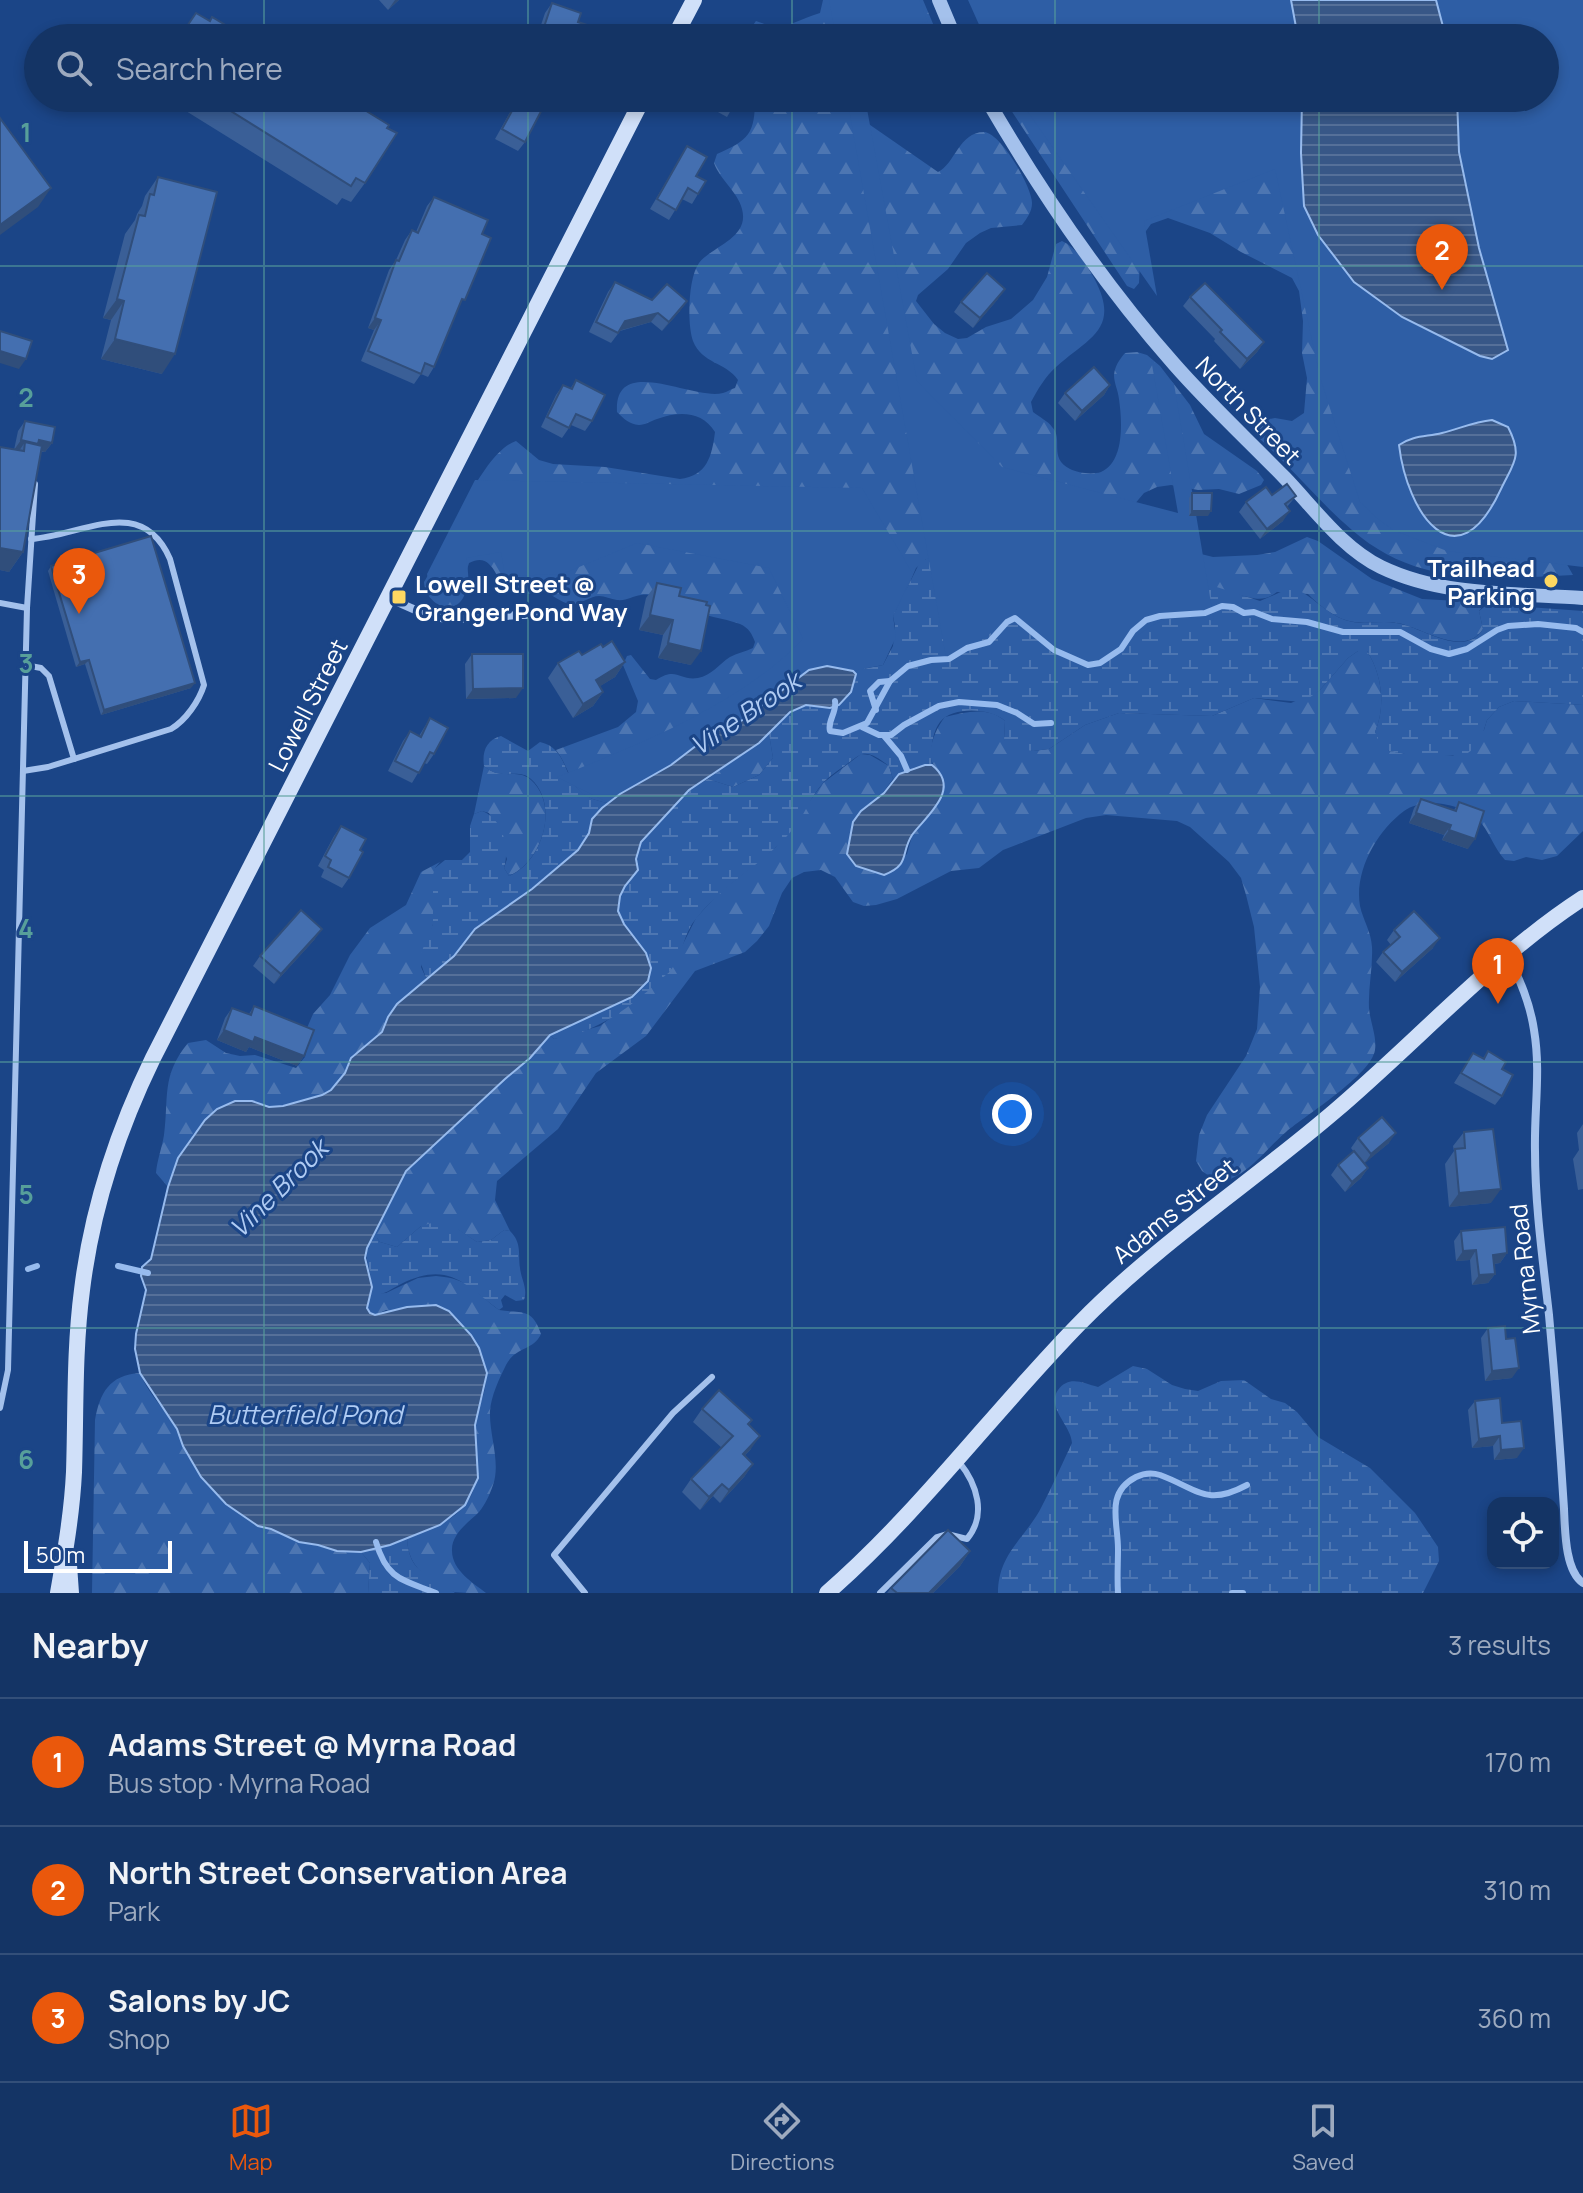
<!DOCTYPE html>
<meta charset="utf-8">
<style>
:root{--surface:#143465;--page:#1d3c6b;--text:#f1f3f6;--muted:#9daabf;--line:#334f79;--accent:#ea580c}
body{margin:0;font-family:Manrope,sans-serif;background:var(--page);color:var(--text)}
.controls{position:absolute;right:24px;bottom:24px;display:grid;overflow:hidden;border-radius:16px;box-shadow:0 4px 12px #0003}
.controls button{width:72px;height:72px;display:grid;place-items:center;padding:0;border:0;border-bottom:2px solid var(--line);background:var(--surface);color:var(--text);font:40px sans-serif}
.scale{position:absolute;left:24px;bottom:20px;width:148px;box-sizing:border-box;padding-left:8px;border:4px solid #fff;border-top:0;font-size:22px;line-height:28px;white-space:nowrap;color:#fff;-webkit-text-stroke:6px #1b4587;paint-order:stroke}
.you{position:absolute;left:1012px;top:1114px;width:28px;height:28px;margin:-20px;border:6px solid #fff;border-radius:50%;background:#1a73e8;box-shadow:0 0 0 12px #1a73e833}
.badge{display:grid;place-items:center;width:52px;height:52px;border-radius:50%;background:var(--accent);color:#fff;font-size:26px;font-weight:700}
.pin{position:absolute;translate:-50% -66px;filter:drop-shadow(0 2px 4px #0008)}
.pin::after{content:'';position:absolute;top:42px;width:28px;height:24px;background:inherit;clip-path:polygon(0 0,100% 0,50% 100%)}
.list{margin:0;padding:0;list-style:none}
h2{display:flex;justify-content:space-between;align-items:center;height:104px;margin:0;padding:0 32px;font-size:34px}
h2 small{font-size:26px;font-weight:400;color:var(--muted)}
.list li{display:grid;grid-template-columns:52px 1fr auto;gap:24px;align-items:center;box-sizing:border-box;height:128px;padding:0 32px;border-top:2px solid var(--line)}
.list b{display:block;font-size:30px;white-space:nowrap}
.list p{margin:0;font-size:26px;white-space:nowrap;color:var(--muted)}
.list em{font-size:26px;font-style:normal;color:var(--muted)}
.icon{flex:none;width:44px;height:44px;fill:none;stroke:currentColor;stroke-width:2;stroke-linecap:round;stroke-linejoin:round}
.map{position:relative;flex:none;width:1583px;height:1593px;overflow:hidden}
.search{position:absolute;background:var(--surface);box-shadow:0 4px 12px #0003;left:24px;right:24px;top:24px;height:88px;display:flex;align-items:center;gap:20px;box-sizing:border-box;padding:0 28px;border-radius:44px;color:var(--muted);font-size:30px}
.sheet{height:488px;background:var(--surface)}
nav{display:flex;justify-content:space-around;align-items:center;box-sizing:border-box;height:112px;border-top:2px solid var(--line);background:var(--surface);font-size:22px;color:var(--muted)}
nav a{display:grid;justify-items:center;gap:4px}
nav .on{color:var(--accent)}
.map>svg:first-child{display:block}
.forest{fill:url(#forest-firs)}
.wetland{fill:url(#wetland-marsh)}
.park{fill:#2e5ea5}
.water{fill:url(#water-rules);stroke:#97bbee;stroke-width:2}
.lines{fill:none;stroke-linecap:round;stroke-linejoin:round}
.stream{stroke:#97bbee;stroke-width:6}
.service{stroke:#a4c1ec;stroke-width:6}
.minor{stroke:#a4c1ec;stroke-width:8}
.tertiary{stroke:#a4c1ec;stroke-width:14}
.secondary{stroke:#d0e0f9;stroke-width:16}
.wall{fill:#3a5f97}
.shaded-wall{fill:#304e7b}
.building{fill:#446fb0;stroke:#304e7b;stroke-width:2}
.grid{fill:none;stroke:#579f9a;stroke-width:2;stroke-opacity:0.55}
.poi-dot{fill:#fdd761;stroke:#1b4587;stroke-width:3}
.labels{text-anchor:middle;dominant-baseline:central;stroke-width:6;stroke-linejoin:round;paint-order:stroke}
.street-label{font-size:24px;fill:#fff;stroke:#1b4587}
.poi-label{font-size:24px;font-weight:bold;fill:#fff;stroke:#1b4587;text-anchor:end}
.water-label{font-size:26px;font-style:italic;fill:#afcbf3;stroke:#1b4587}
.grid-label{font-size:26px;text-anchor:middle;font-weight:bold;fill:#579f9a;stroke:#1b4587;stroke-width:6;stroke-linejoin:round;paint-order:stroke}
</style>
<div class="map">
<svg width="1583" height="1593" viewBox="0 0 1583 1593">
<defs>
<pattern id="forest-firs" width="22" height="20" patternUnits="userSpaceOnUse" patternTransform="scale(2)"><rect width="22" height="20" fill="#2e5ea5"/><path d="M5 1l3.5 6h-7zM16 11l3.5 6h-7z" fill="#4d76b2"/></pattern>
<pattern id="wetland-marsh" width="20" height="14" patternUnits="userSpaceOnUse" patternTransform="scale(2)"><rect width="20" height="14" fill="#2e5ea5"/><path d="M1 5h8M5 5V1M11 12h8M15 12V8" fill="none" stroke="#4d76b2"/></pattern>
<pattern id="water-rules" width="6" height="5" patternUnits="userSpaceOnUse" patternTransform="scale(2)"><rect width="6" height="5" fill="#385787"/><path d="M0 2.5h6" fill="none" stroke="#567099"/></pattern>
</defs>
<rect width="100%" height="100%" fill="#1b4587"/>
<g class="forest">
<path d="M 823,0 L 923,0 L 939,38 L 752,38 L 751,28 L 756,21 C 784,32 792,22 820,13 Z"/>
<path d="M 755,98 L 857,98 L 860,118 L 938,172 C 955,164 959,132 984,132 C 1001,133 1032,187 1032,203 C 1032,212 1027,218 1022,225 L 991,228 L 980,233 L 966,243 L 948,269 L 918,295 L 916,301 L 934,324 L 945,333 L 958,339 L 967,338 L 986,327 L 1011,319 L 1033,300 L 1047,277 L 1056,244 L 1062,241 C 1077,248 1086,264 1094,278 C 1121,329 1090,337 1056,367 C 1045,377 1038,389 1031,402 L 1033,412 C 1039,417 1048,421 1052,427 C 1064,439 1048,458 1070,469 C 1078,473 1092,475 1101,472 C 1125,462 1122,420 1119,399 C 1118,390 1114,383 1114,375 C 1115,366 1119,360 1125,353 L 1137,352 L 1147,355 L 1160,366 L 1190,405 L 1204,434 L 1257,471 L 1264,480 L 1261,485 L 1239,494 L 1219,489 L 1198,490 L 1171,485 L 1157,487 L 1144,493 L 1133,506 L 1185,550 L 1213,557 L 1257,555 L 1275,552 L 1307,537 L 1318,541 L 1372,579 L 1422,599 L 1458,601 L 1483,606 L 1479,611 L 1483,629 C 1464,658 1423,628 1398,623 C 1382,620 1365,625 1349,621 C 1333,617 1319,605 1308,594 L 1277,592 C 1263,602 1256,599 1240,595 L 956,558 L 926,559 L 916,568 L 904,596 L 864,670 L 853,671 L 827,666 L 609,803 C 567,797 575,775 556,750 L 618,727 L 636,712 L 638,701 L 623,665 L 627,656 L 631,655 L 650,679 L 656,680 C 677,666 679,681 698,678 C 711,676 719,664 730,657 C 737,653 745,652 753,648 L 755,642 C 752,634 749,628 740,624 C 723,618 704,616 687,609 C 672,604 657,592 641,595 C 632,596 627,601 617,600 C 611,599 605,596 599,596 C 590,596 581,605 570,604 C 561,603 553,594 543,592 C 534,591 526,596 518,595 C 495,594 498,548 469,563 C 465,573 469,586 464,596 C 454,618 425,604 424,582 C 445,550 480,453 516,441 L 539,460 L 553,464 L 605,467 L 680,479 C 707,476 712,456 715,432 C 702,411 679,411 657,419 C 651,421 645,425 639,425 C 629,424 624,419 617,412 C 614,353 693,401 723,393 C 727,392 731,389 735,388 L 738,380 C 726,362 702,364 693,341 C 687,324 688,278 699,263 C 712,246 750,238 742,209 C 738,192 720,180 714,163 L 717,154 C 749,140 755,134 755,98 Z"/>
<path d="M 1003,98 L 1302,98 L 1573,575 C 1493,579 1417,587 1352,530 C 1319,502 1292,468 1260,439 L 1254,428 L 1258,421 L 1275,418 L 1292,421 L 1304,413 L 1307,378 L 1302,353 L 1303,321 L 1299,291 L 1292,278 L 1241,252 L 1210,233 L 1168,218 L 1151,224 L 1141,238 L 1139,283 L 1134,289 L 1127,286 Z"/>
<path d="M 1358,651 L 1367,651 C 1382,674 1386,707 1375,732 L 1389,751 C 1411,756 1431,753 1453,756 L 1484,730 L 1487,720 L 1499,707 L 1514,701 L 1583,705 L 1583,831 L 1557,856 L 1542,860 L 1526,857 L 1514,861 L 1505,860 C 1495,849 1491,836 1482,824 C 1468,804 1424,796 1404,811 C 1377,831 1354,871 1360,906 C 1363,920 1371,931 1372,947 C 1373,967 1368,988 1369,1008 C 1370,1022 1377,1036 1375,1050 C 1371,1075 1306,1115 1286,1132 C 1265,1150 1247,1177 1219,1183 L 1202,1171 L 1196,1161 L 1199,1135 L 1207,1115 L 1246,1056 L 1257,1029 L 1260,987 L 1254,927 L 1246,895 L 1241,878 L 1229,862 L 1190,827 L 1177,821 L 1106,815 L 1086,818 L 1003,850 L 979,868 L 951,871 L 897,899 L 876,905 L 864,906 L 853,902 L 835,877 L 821,870 L 804,872 L 792,878 L 782,893 L 769,926 L 757,941 L 745,952 L 695,971 L 646,1036 L 596,1073 L 558,1129 L 497,1181 L 495,1200 L 510,1231 L 504,1230 L 491,1240 L 477,1242 L 457,1229 L 421,1226 L 397,1247 L 380,1242 L 377,1238 L 377,1226 L 406,1171 L 505,1079 L 530,1058 L 550,1035 L 554,1039 L 600,1026 L 669,972 L 696,918 L 718,894 L 776,847 L 823,783 L 861,754 L 870,755 L 889,766 L 893,779 L 879,798 L 866,806 L 849,840 L 875,872 L 884,875 L 907,854 L 912,836 L 939,801 L 945,783 C 942,776 938,772 934,766 C 925,752 936,728 945,717 C 966,712 988,706 1005,721 L 1004,740 L 1033,751 L 1049,749 L 1085,725 L 1119,713 L 1212,716 L 1254,698 L 1291,703 L 1319,691 L 1348,658 Z"/>
<polygon points="769,734 773,758 759,775 733,787 708,779"/>
<path d="M 484,766 C 500,781 518,768 531,780 C 560,806 542,862 509,876 L 504,868 L 507,859 L 489,813 L 482,811 L 474,814 Z"/>
<path d="M 440,862 L 435,868 L 433,924 L 421,967 L 426,978 L 388,1017 L 382,1032 L 356,1053 L 341,1079 L 331,1090 L 322,1095 L 283,1106 L 269,1107 L 252,1101 L 194,1133 L 178,1158 L 168,1187 L 156,1173 C 157,1160 162,1148 164,1135 C 169,1097 161,1076 188,1043 L 206,1040 L 226,1053 L 240,1056 L 255,1055 L 296,1068 L 305,1057 L 308,1045 L 307,1028 L 313,1014 L 330,995 L 350,955 L 370,928 L 406,905 L 421,872 Z"/>
<path d="M 436,1276 C 471,1279 473,1291 499,1310 C 520,1314 532,1306 541,1334 C 533,1351 516,1346 506,1365 C 499,1379 491,1396 490,1411 C 489,1435 501,1462 493,1485 C 490,1494 485,1505 479,1512 C 468,1523 451,1534 452,1551 C 452,1570 473,1583 486,1593 C 477,1593 462,1593 454,1592 C 428,1579 408,1569 407,1538 C 428,1530 451,1523 466,1504 C 485,1479 472,1451 475,1425 C 477,1409 487,1392 486,1376 C 486,1361 479,1348 471,1335 L 386,1310 L 375,1315 L 370,1313 L 367,1308 L 371,1294 L 386,1293 L 418,1278 Z"/>
<path d="M 140,1373 C 147,1392 163,1407 174,1425 C 184,1442 190,1462 203,1479 C 236,1524 307,1550 361,1552 L 370,1563 L 368,1593 L 92,1593 L 95,1420 C 100,1393 109,1375 140,1373 Z"/>
</g>
<g class="wetland">
<path d="M 956,558 L 1198,581 L 1260,601 L 1292,587 C 1312,595 1325,613 1345,620 C 1362,626 1379,620 1396,623 C 1421,626 1464,660 1483,629 L 1479,611 L 1488,604 L 1583,611 L 1583,705 L 1514,701 L 1499,707 L 1487,720 L 1479,745 L 1465,755 L 1422,757 L 1389,751 L 1379,743 L 1375,732 C 1386,707 1382,674 1367,651 L 1358,651 L 1348,658 L 1319,691 L 1303,702 L 1254,698 L 1212,716 L 1119,713 L 1085,725 L 1049,749 L 1033,751 L 1009,747 L 1004,740 L 1005,721 C 991,708 953,706 940,722 C 931,734 931,751 932,765 L 915,767 L 893,779 L 889,766 C 882,761 872,752 862,754 C 857,756 851,761 847,764 C 839,770 829,776 823,783 C 810,797 805,815 793,829 C 765,864 722,884 695,920 C 682,936 683,959 668,973 C 634,1004 601,1032 554,1039 L 550,1035 L 624,924 L 618,911 L 618,904 L 632,849 L 689,790 L 708,779 L 733,787 L 759,775 L 773,758 L 769,734 C 785,712 803,700 830,708 L 847,698 L 856,678 L 853,671 L 883,665 L 893,646 L 895,626 L 893,616 L 920,562 L 926,559 Z"/>
<path d="M 501,736 L 528,751 L 540,742 C 576,750 556,796 609,803 L 596,813 L 585,841 L 578,850 L 532,889 L 475,929 L 454,956 L 426,978 L 419,958 L 433,924 L 433,875 L 435,868 L 445,860 L 462,860 L 470,852 L 470,826 L 474,814 L 482,811 C 503,819 510,848 504,868 L 509,876 C 542,863 560,805 531,779 C 517,767 501,782 484,766 C 482,752 486,740 501,736 Z"/>
<path d="M 439,1221 L 449,1223 L 477,1242 L 491,1240 L 504,1230 L 510,1231 C 522,1243 518,1253 520,1268 C 521,1279 528,1288 524,1300 L 516,1301 L 505,1295 L 501,1300 L 503,1307 L 499,1310 C 465,1285 449,1260 401,1284 C 389,1290 384,1296 371,1294 C 374,1261 356,1262 377,1226 L 377,1238 L 380,1242 L 397,1247 L 421,1226 Z"/>
<path d="M 1133,1366 L 1147,1369 L 1172,1385 L 1185,1389 L 1198,1391 L 1221,1381 L 1244,1380 L 1271,1399 L 1285,1403 L 1297,1412 L 1318,1437 L 1370,1468 L 1415,1513 L 1438,1547 L 1439,1561 L 1423,1593 L 998,1593 C 998,1553 1026,1538 1042,1506 C 1053,1485 1062,1464 1072,1443 C 1071,1425 1046,1408 1058,1390 C 1069,1375 1083,1383 1098,1387 Z"/>
<path d="M 407,1538 C 409,1577 431,1572 455,1593 L 368,1593 L 370,1563 L 361,1552 Z"/>
</g>
<g class="park">
<polygon points="829,0 919,0 928,22 854,36 854,38 836,38"/>
<polygon points="968,0 1583,0 1583,567 1447,551 1393,530 1378,519 1360,502 1320,377 1275,169 1144,221 1157,296 1018,98 1545,98 1545,38 985,38"/>
<path d="M 847,98 L 865,98 L 917,381 L 1002,467 L 1178,513 L 1151,359 L 1174,384 L 1214,621 C 1199,617 1180,616 1165,620 C 1137,628 1111,668 1084,662 C 1059,656 1041,637 1020,625 L 1004,625 L 952,657 L 946,657 Z"/>
<path d="M 475,480 L 862,488 L 913,574 L 893,616 L 896,637 L 883,665 L 853,671 L 827,666 L 810,670 L 743,720 L 714,732 L 671,765 L 609,803 L 557,777 C 639,745 741,704 803,639 L 769,568 L 637,543 L 562,574 L 505,576 L 501,552 L 466,558 C 468,574 473,588 457,598 L 440,598 L 430,591 L 427,574 Z"/>
</g>
<g class="water">
<polygon points="1291,0 1436,0 1446,38 1298,38"/>
<polygon points="1302,98 1457,98 1459,152 1479,248 1508,350 1492,359 1480,356 1402,317 1354,282 1318,235 1304,206 1301,153"/>
<path d="M 1492,420 L 1508,427 C 1523,456 1514,462 1501,489 C 1456,586 1407,513 1399,445 C 1414,435 1426,437 1442,433 C 1459,429 1473,422 1492,420 Z"/>
<polygon points="827,666 853,671 856,674 851,692 839,705 830,708 806,705 790,712 759,743 689,790 641,842 636,859 638,870 625,886 620,896 618,911 624,924 646,953 651,968 648,981 632,997 550,1035 530,1058 505,1079 406,1171 367,1248 365,1258 372,1287 367,1308 370,1313 375,1315 407,1307 436,1305 449,1311 471,1335 479,1348 487,1373 475,1425 478,1478 465,1505 440,1525 390,1545 361,1552 337,1551 318,1545 299,1542 271,1529 258,1526 226,1504 201,1477 183,1446 177,1429 140,1373 135,1349 136,1334 146,1290 141,1276 142,1267 151,1259 168,1187 178,1158 205,1120 217,1109 235,1101 252,1101 269,1107 283,1106 322,1095 331,1090 345,1073 351,1058 382,1032 388,1017 397,1004 454,956 475,929 532,889 578,850 589,833 592,819 602,808 620,794 671,765 714,732 743,720 809,670"/>
<path d="M 925,765 L 932,765 C 962,789 927,815 912,835 C 900,854 911,864 884,875 L 856,866 L 847,854 L 853,822 L 861,811 L 884,793 L 899,774 Z"/>
</g>
<g class="lines">
<g class="stream">
<path d="M 835,701 C 837,713 827,721 830,731 L 843,733 L 867,723 L 890,681 L 908,666 L 931,660 L 949,659 L 967,648 L 989,642 L 1007,622 L 1015,618 L 1054,650 L 1088,665 L 1100,663 L 1121,649 L 1133,631 L 1146,620 L 1160,616 L 1205,613 L 1222,606 L 1233,607 L 1244,613 L 1254,612 L 1272,619 L 1307,622 L 1343,632 L 1400,632 L 1431,649 L 1449,654 L 1467,649 L 1497,630 L 1508,626 L 1538,624 L 1576,628 L 1583,632"/>
<polyline points="876,710 870,691 879,682 890,681"/>
<polyline points="862,727 879,735 891,735 904,725 939,706 959,702 997,705 1017,713 1034,724 1051,723"/>
<polyline points="885,737 901,756 907,770"/>
<polyline points="118,1266 148,1273"/>
<polyline points="28,1269 37,1266"/>
<path d="M 376,1542 C 387,1580 403,1580 436,1593"/>
<path d="M 1118,1593 C 1117,1578 1118,1564 1118,1549 C 1118,1521 1105,1493 1136,1477 C 1144,1473 1151,1472 1160,1475 C 1198,1489 1206,1507 1247,1485"/>
<polyline points="1232,1593 1243,1593"/>
</g>
<g class="service">
<polyline points="0,603 27,608"/>
<polyline points="25,665 41,668 49,676 74,759"/>
<path d="M 23,771 L 48,767 L 171,729 C 186,720 199,701 204,685 L 170,559 C 141,493 82,536 31,539"/>
<polyline points="0,1408 8,1370 27,608 35,484"/>
<polyline points="585,1593 554,1555 673,1413 712,1377"/>
<path d="M 880,1593 L 937,1537 L 947,1534 L 967,1539 C 987,1515 977,1484 959,1462"/>
</g>
<g class="minor">
<path d="M 388,598 C 408,606 428,618 449,619 C 481,620 513,613 545,615"/>
<path d="M 1508,956 C 1520,980 1530,1003 1534,1030 C 1541,1071 1534,1110 1535,1151 C 1535,1206 1543,1261 1549,1315 C 1555,1380 1560,1444 1564,1509 C 1565,1530 1565,1571 1583,1583"/>
</g>
<g class="tertiary">
<polyline points="939,0 955,38"/>
<path d="M 986,98 C 1039,189 1104,285 1174,364 C 1209,404 1247,439 1284,477 C 1314,508 1341,547 1381,567 C 1443,597 1516,593 1583,598"/>
</g>
<g class="secondary">
<polyline points="674,38 694,0"/>
<polyline points="69,1565 71,1593"/>
<path d="M 58,1593 C 65,1553 72,1513 74,1472 C 76,1411 74,1351 82,1290 C 92,1208 117,1132 153,1058 L 643,98"/>
<path d="M 827,1593 C 920,1512 993,1412 1079,1324 C 1157,1244 1251,1183 1335,1111 C 1416,1042 1495,955 1583,898"/>
</g>
</g>
<g class="wall">
<polygon points="379,0 399,0 388,10"/>
<polygon points="552,3 578,22 586,38 537,37 545,13"/>
<polygon points="165,98 345,98 365,183 351,202 342,198 337,205"/>
<polygon points="518,98 548,98 525,142 518,151 495,139"/>
<polygon points="709,98 738,98 727,117 705,105"/>
<polygon points="874,98 919,98 916,102 877,110"/>
<polygon points="687,146 696,176 698,194 692,204 682,199 669,220 650,209"/>
<polygon points="158,177 162,374 101,359 111,320 103,318 125,234 135,220 137,214 142,206 145,196"/>
<polygon points="434,197 482,234 458,309 434,367 428,377 421,374 414,384 361,361 374,330 368,328 389,270 396,260 405,240 412,230 416,232 427,206"/>
<polygon points="615,282 652,300 680,311 662,331 651,322 620,331 611,343 589,332 608,292"/>
<polygon points="1190,297 1264,342 1257,352 1240,369 1214,341 1215,339 1183,306"/>
<polygon points="998,299 973,328 954,312 961,302"/>
<polygon points="576,380 592,421 585,431 571,425 562,438 541,427 556,395 563,385 570,389"/>
<polygon points="1110,385 1104,395 1075,421 1058,403 1065,393"/>
<polygon points="25,421 52,443 45,452 41,452 23,552 9,572 0,570 0,447 14,450 18,431"/>
<polygon points="1192,493 1208,516 1189,516 1189,498"/>
<polygon points="1272,495 1296,496 1287,507 1283,521 1260,539 1239,512 1246,502"/>
<polygon points="51,566 191,688 101,715 85,664 76,667 48,571"/>
<polygon points="657,583 679,596 691,665 658,658 663,635 639,630 646,598"/>
<polygon points="603,647 625,662 615,677 600,686 603,692 593,706 573,718 548,678 558,663"/>
<polygon points="472,654 516,698 466,699 465,664"/>
<polygon points="430,718 434,754 427,764 424,763 412,783 388,771 403,741 410,731 419,736"/>
<polygon points="1421,799 1454,810 1459,802 1468,849 1442,840 1444,835 1409,823 1414,808"/>
<polygon points="341,826 360,850 349,878 342,888 321,877 324,870 318,866 334,836"/>
<polygon points="1394,930 1433,948 1395,982 1376,962 1383,952 1391,945 1387,940"/>
<polygon points="315,939 274,984 253,966 260,956"/>
<polygon points="254,1006 304,1056 297,1066 249,1047 246,1052 217,1040 225,1018 232,1008 249,1014"/>
<polygon points="1488,1051 1502,1069 1502,1096 1495,1105 1454,1083 1473,1053 1483,1058"/>
<polygon points="1583,1105 1583,1189 1578,1190 1573,1159 1579,1150 1577,1133 1583,1124"/>
<polygon points="1464,1132 1491,1203 1449,1207 1445,1164 1454,1151 1453,1146"/>
<polygon points="1358,1138 1389,1143 1364,1163 1368,1168 1361,1178 1345,1192 1331,1175 1338,1165 1354,1152 1351,1148"/>
<polygon points="1461,1231 1507,1253 1500,1263 1494,1264 1495,1274 1488,1283 1472,1285 1470,1260 1456,1261 1454,1241"/>
<polygon points="1488,1328 1512,1378 1485,1381 1481,1338"/>
<polygon points="1475,1401 1502,1423 1517,1458 1494,1460 1493,1446 1472,1448 1468,1410"/>
<polygon points="702,1409 752,1420 749,1425 751,1449 745,1455 753,1464 744,1477 720,1503 713,1496 700,1510 682,1492 691,1479 722,1448 693,1422"/>
<polygon points="970,1551 960,1566 933,1593 887,1593 891,1588"/>
</g>
<g class="shaded-wall">
<polygon points="395,0 399,0 388,10"/>
<polygon points="544,27 577,38 537,37"/>
<polygon points="895,98 919,98 916,102 877,110 884,100"/>
<polygon points="51,188 38,207 0,235 0,225"/>
<polygon points="1005,289 998,299 973,328 980,318"/>
<polygon points="117,299 124,301 111,320 103,318"/>
<polygon points="687,301 680,311 662,331 669,322"/>
<polygon points="658,313 651,322 618,331 625,321"/>
<polygon points="375,318 381,320 374,330 368,328"/>
<polygon points="115,339 175,354 162,374 101,359"/>
<polygon points="1264,342 1257,352 1240,369 1247,359"/>
<polygon points="0,351 26,359 19,369 0,363"/>
<polygon points="1110,385 1104,395 1075,421 1082,411"/>
<polygon points="21,440 39,440 52,443 45,452 34,450 25,442 19,451 14,450"/>
<polygon points="1192,511 1211,511 1208,516 1189,516"/>
<polygon points="1290,511 1283,521 1260,539 1267,529"/>
<polygon points="0,548 23,552 9,572 0,570"/>
<polygon points="650,615 673,620 663,635 639,630"/>
<polygon points="668,643 701,651 691,665 658,658"/>
<polygon points="89,660 85,664 76,667 80,662"/>
<polygon points="625,662 615,677 586,695 596,680"/>
<polygon points="195,683 191,688 101,715 104,710"/>
<polygon points="523,688 516,698 466,699 473,689"/>
<polygon points="603,692 593,706 573,718 583,704"/>
<polygon points="1416,813 1451,825 1444,835 1409,823"/>
<polygon points="1449,830 1475,839 1468,849 1442,840"/>
<polygon points="322,929 315,939 274,984 281,974"/>
<polygon points="1440,938 1433,948 1395,982 1402,972"/>
<polygon points="224,1030 255,1037 304,1056 297,1066 249,1047 246,1052 217,1040"/>
<polygon points="1396,1133 1389,1143 1364,1164 1371,1154"/>
<polygon points="1368,1168 1361,1178 1345,1192 1352,1182"/>
<polygon points="1501,1189 1491,1203 1449,1207 1459,1193"/>
<polygon points="1476,1250 1470,1260 1456,1261 1463,1251"/>
<polygon points="1507,1253 1500,1263 1486,1265 1493,1255"/>
<polygon points="1495,1274 1488,1283 1472,1285 1479,1275"/>
<polygon points="1519,1368 1512,1378 1485,1381 1492,1371"/>
<polygon points="760,1436 751,1449 734,1466 743,1454"/>
<polygon points="1500,1436 1493,1446 1472,1448 1479,1439"/>
<polygon points="1524,1448 1517,1458 1494,1460 1501,1450"/>
<polygon points="753,1464 744,1477 720,1503 729,1490"/>
<polygon points="722,1484 713,1496 700,1510 709,1497"/>
<polygon points="970,1551 960,1566 933,1593 929,1593"/>
</g>
<g class="building">
<polygon points="552,3 581,13 578,22 590,26 586,38 577,38 544,27"/>
<polygon points="196,13 210,21 212,17 247,38 179,38"/>
<polygon points="210,98 345,98 389,125 387,128 397,133 365,183 356,178 351,186"/>
<polygon points="519,98 548,98 525,142 502,129"/>
<polygon points="717,98 738,98 733,107"/>
<polygon points="0,118 51,188 0,225"/>
<polygon points="687,146 707,157 696,176 706,181 698,194 688,188 676,210 657,199"/>
<polygon points="158,177 217,192 175,354 115,339 124,301 117,299 139,215 145,216 150,194 154,195"/>
<polygon points="434,197 488,220 482,234 491,238 465,300 462,299 434,367 425,363 421,374 368,351 381,320 375,318 396,260 399,261 412,230 418,233"/>
<polygon points="987,273 1005,289 980,318 961,302"/>
<polygon points="615,282 652,300 667,284 687,301 669,322 658,313 625,321 618,333 596,322"/>
<polygon points="1205,283 1264,342 1247,359 1220,332 1222,330 1190,297"/>
<polygon points="0,331 32,341 26,359 0,351"/>
<polygon points="1094,367 1110,385 1082,411 1065,393"/>
<polygon points="576,380 605,395 592,421 576,414 569,428 547,417 563,385 572,389"/>
<polygon points="25,421 55,427 52,443 39,440 38,444 21,440"/>
<polygon points="25,442 42,446 23,552 0,548 0,447 24,451"/>
<polygon points="1287,484 1296,496 1285,504 1290,511 1267,529 1246,502 1266,487 1272,495"/>
<polygon points="1192,493 1212,493 1211,511 1192,511"/>
<polygon points="151,536 195,683 104,710 89,660 80,662 51,566"/>
<polygon points="657,583 681,588 679,596 707,602 706,605 710,606 701,651 668,643 673,620 650,615"/>
<polygon points="612,641 625,662 596,680 603,692 583,704 558,663 579,651 582,655 601,644 603,647"/>
<polygon points="472,654 523,654 523,688 473,689"/>
<polygon points="430,718 448,728 434,754 430,752 419,773 395,761 410,731 421,737"/>
<polygon points="1421,799 1456,811 1459,802 1484,811 1475,839 1449,830 1451,825 1416,813"/>
<polygon points="341,826 366,839 360,850 363,852 349,878 328,867 331,860 325,856"/>
<polygon points="301,910 322,929 281,974 260,956"/>
<polygon points="1414,911 1440,938 1402,972 1383,952 1400,937 1394,930"/>
<polygon points="254,1006 314,1030 304,1056 255,1037 253,1042 224,1030 232,1008 251,1015"/>
<polygon points="1488,1051 1506,1062 1502,1069 1513,1075 1502,1096 1461,1073 1473,1053 1484,1059"/>
<polygon points="1382,1117 1396,1133 1371,1154 1358,1138"/>
<polygon points="1493,1129 1501,1189 1459,1193 1455,1149 1465,1148 1464,1132"/>
<polygon points="1354,1151 1368,1168 1352,1182 1338,1165"/>
<polygon points="1505,1227 1507,1253 1493,1255 1495,1274 1479,1275 1476,1250 1463,1251 1461,1231"/>
<polygon points="1505,1326 1506,1339 1515,1338 1519,1368 1492,1371 1488,1328"/>
<polygon points="719,1390 752,1420 748,1424 760,1436 743,1454 753,1464 729,1490 722,1484 709,1497 691,1479 733,1436 702,1409"/>
<polygon points="1500,1398 1502,1423 1521,1421 1524,1448 1501,1450 1500,1436 1479,1439 1475,1401"/>
<polygon points="1532,1499 1533,1503 1512,1503 1511,1501"/>
<polygon points="948,1530 970,1551 929,1593 897,1593 891,1588"/>
</g>
<path class="grid" d="M 264,0 L 264,38M 528,0 L 528,38M 792,0 L 792,38M 1055,0 L 1055,38M 1319,0 L 1319,38M 264,98 L 264,1593M 528,98 L 528,1593M 792,98 L 792,1593M 1055,98 L 1055,1593M 1319,98 L 1319,1593M 0,266 L 1583,266M 0,531 L 1583,531M 0,796 L 1583,796M 0,1062 L 1583,1062M 0,1328 L 1583,1328"/>
<g class="poi-dot">
<circle cx="1551" cy="581" r="8"/>
<rect x="391" y="589" width="16" height="16" rx="4"/>
</g>
<g class="labels">
<g class="street-label">
<text transform="translate(1249 410) rotate(46)">North Street</text>
<text transform="translate(307 705) rotate(-63)">Lowell Street</text>
<text transform="translate(1174 1210) rotate(-39)">Adams Street</text>
<text transform="translate(1524 1269) rotate(-96)">Myrna Road</text>
</g>
<g class="poi-label">
<text x="1535" y="567">Trailhead<tspan x="1535" dy="28">Parking</tspan></text>
<text x="415" y="583" text-anchor="start">Lowell Street @<tspan x="415" dy="28">Granger Pond Way</tspan></text>
</g>
<g class="water-label">
<text transform="translate(745 713) rotate(-34)">Vine Brook</text>
<text transform="translate(278 1188) rotate(-45)">Vine Brook</text>
<text x="305" y="1414">Butterfield Pond</text>
</g>
</g>
<g class="grid-label">
<text x="26" y="142">1</text>
<text x="26" y="407">2</text>
<text x="26" y="673">3</text>
<text x="26" y="938">4</text>
<text x="26" y="1204">5</text>
<text x="26" y="1469">6</text>
</g>
</svg>
<div class="controls">
<button><svg class="icon" aria-label="locate" viewBox="0 0 24 24"><circle cx="12" cy="12" r="6"/><path d="M12 2v4M12 18v4M2 12h4M18 12h4"/></svg></button>
</div>
<div class="scale">50 m</div>
<div class="you"></div>
<div class="pin badge" style="left:1498px;top:1004px">1</div>
<div class="pin badge" style="left:1442px;top:290px">2</div>
<div class="pin badge" style="left:79px;top:614px">3</div>
<div class="search"><svg class="icon" aria-label="search" viewBox="0 0 24 24"><circle cx="10" cy="10" r="6"/><path d="M15 15l6 6"/></svg>Search here</div>
</div>
<section class="sheet">
<h2>Nearby<small>3 results</small></h2>
<ul class="list">
<li><span class="badge">1</span><div><b>Adams Street @ Myrna Road</b><p>Bus stop · Myrna Road</p></div><em>170 m</em></li>
<li><span class="badge">2</span><div><b>North Street Conservation Area</b><p>Park</p></div><em>310 m</em></li>
<li><span class="badge">3</span><div><b>Salons by JC</b><p>Shop</p></div><em>360 m</em></li>
</ul>
</section>
<nav>
<a class="on"><svg class="icon" aria-label="map" viewBox="0 0 24 24"><path d="M3 6l6-2 6 2 6-2v14l-6 2-6-2-6 2zM9 4v14M15 6v14"/></svg>Map</a>
<a><svg class="icon" aria-label="directions" viewBox="0 0 24 24"><path d="M12 3l9 9-9 9-9-9zM9 14v-3h6M13 9l2 2-2 2"/></svg>Directions</a>
<a><svg class="icon" aria-label="saved" viewBox="0 0 24 24"><path d="M7 4h10v16l-5-4-5 4z"/></svg>Saved</a>
</nav>
